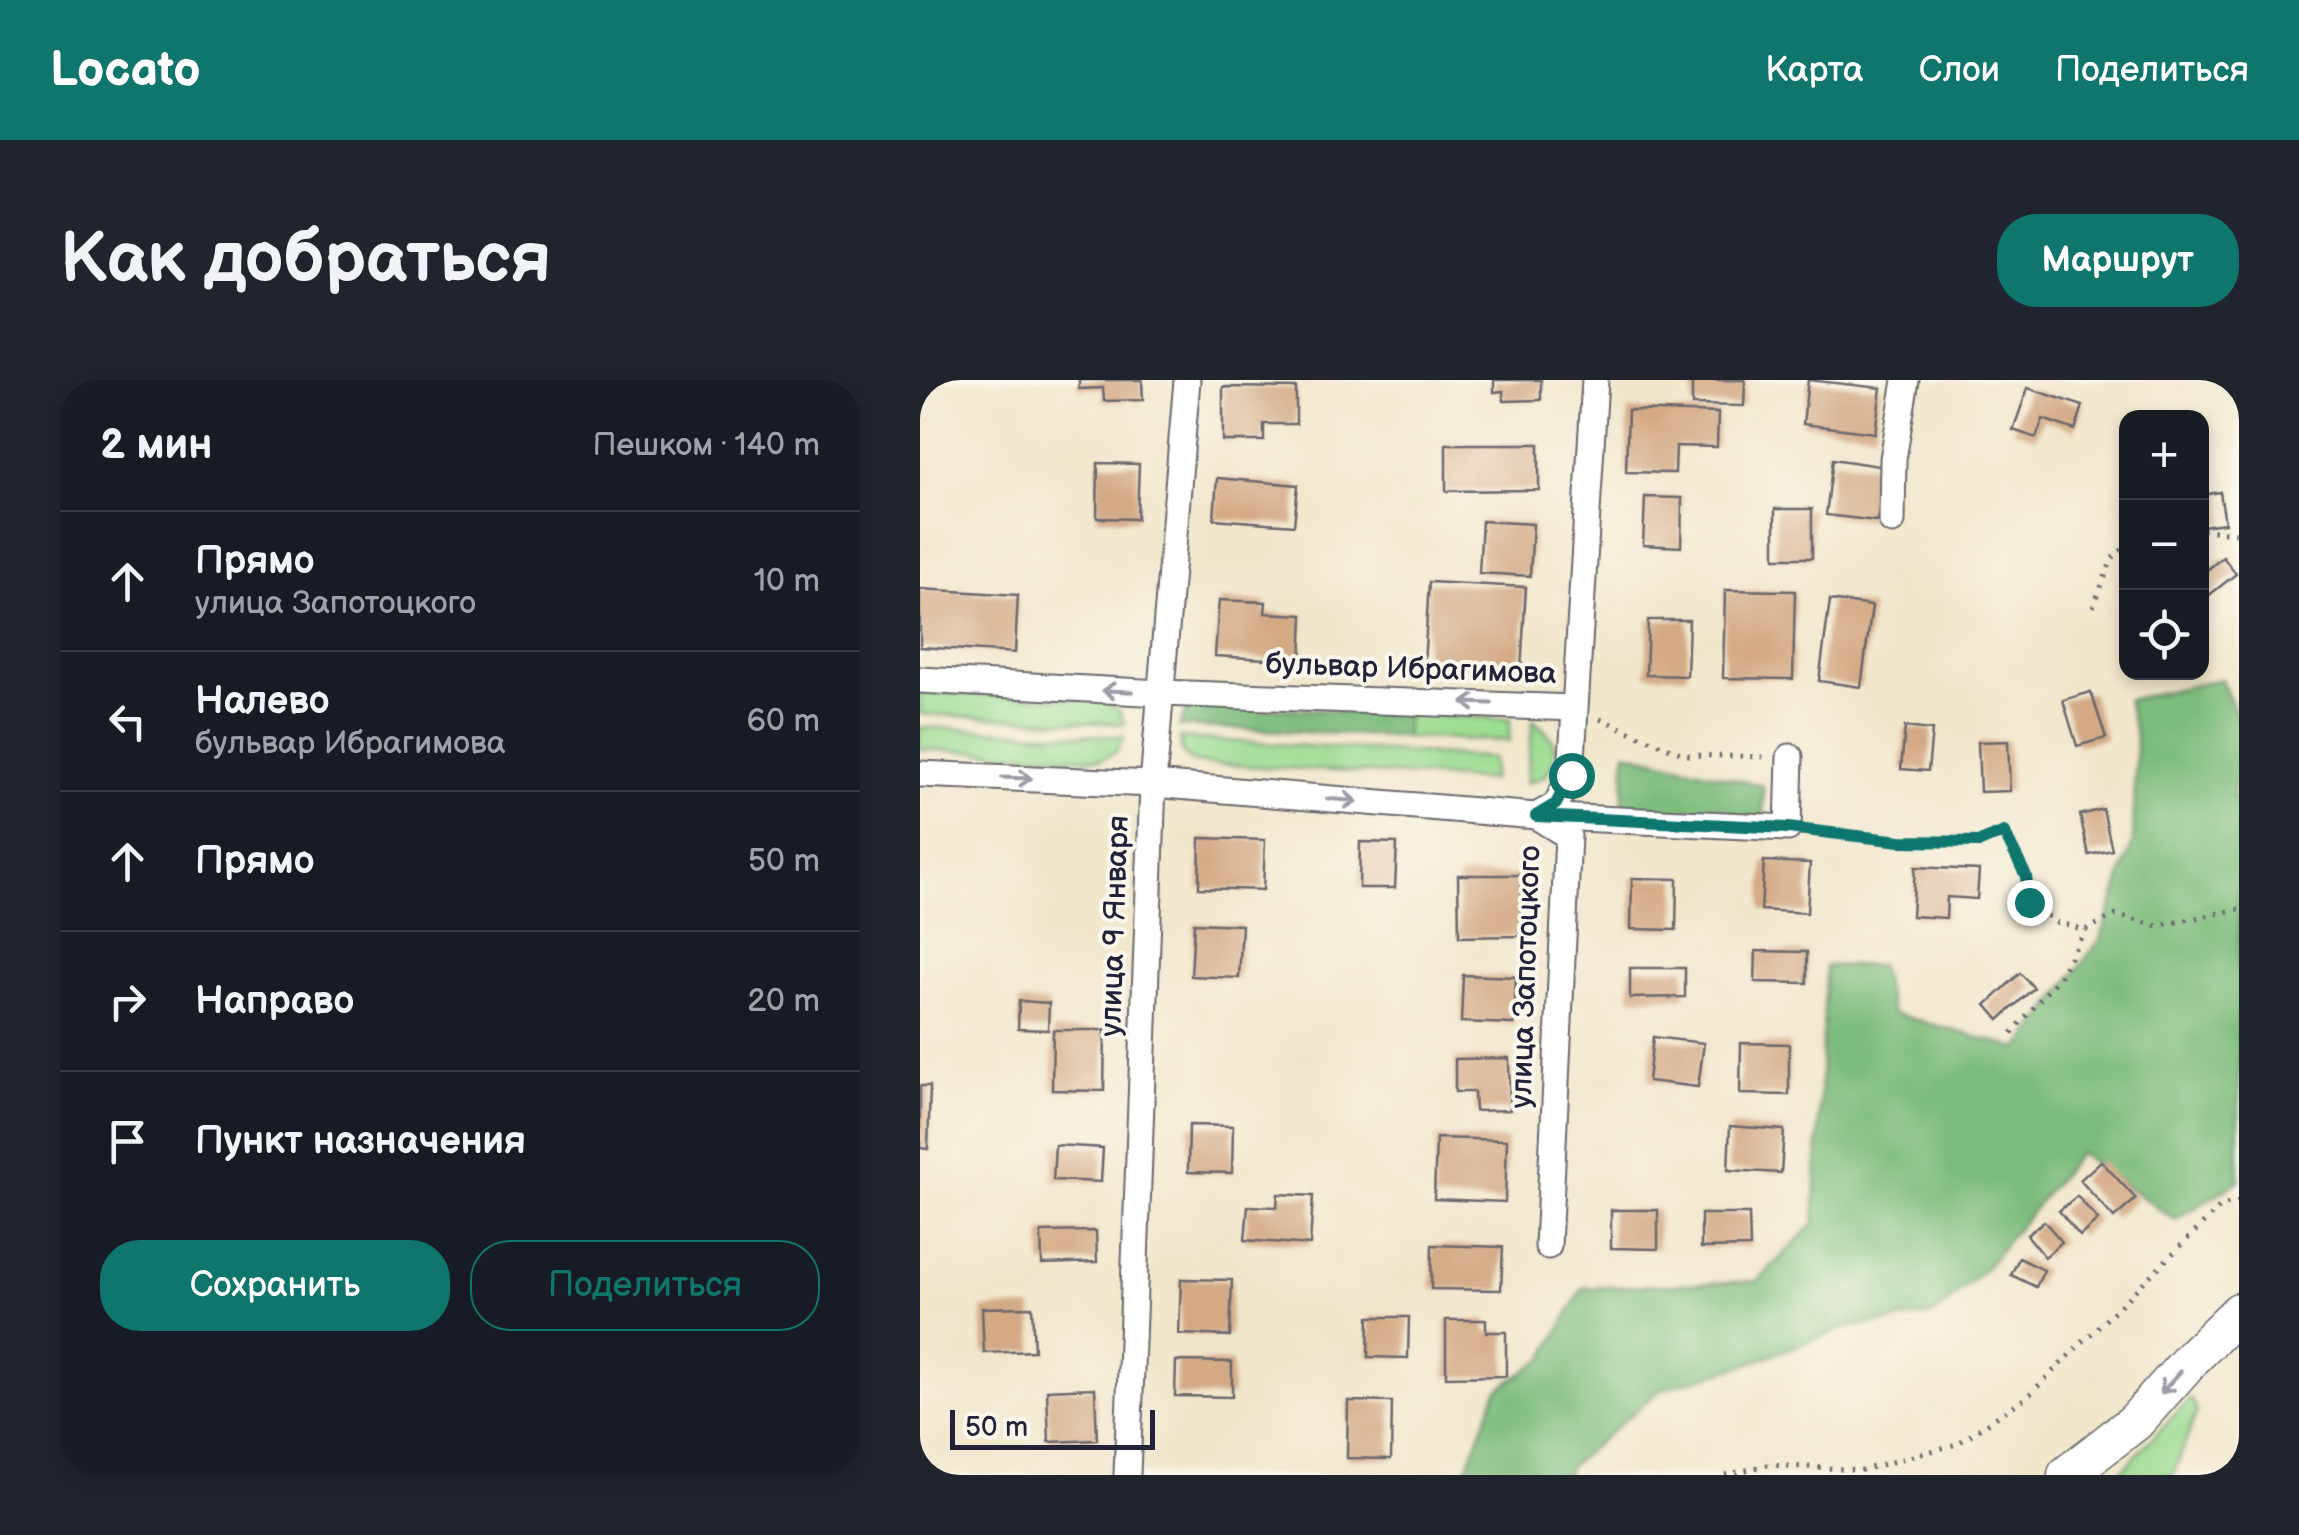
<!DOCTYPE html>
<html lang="ru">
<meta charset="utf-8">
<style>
:root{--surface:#171b24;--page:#20242c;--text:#f1f3f6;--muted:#9ea1a6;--line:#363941;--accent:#0f766e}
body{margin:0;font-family:"Balsamiq Sans",sans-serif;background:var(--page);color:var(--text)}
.controls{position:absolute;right:30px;top:30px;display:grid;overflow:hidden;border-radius:20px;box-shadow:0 5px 15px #0003}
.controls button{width:90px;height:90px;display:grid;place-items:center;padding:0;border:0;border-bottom:2px solid var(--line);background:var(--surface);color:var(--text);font:50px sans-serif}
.scale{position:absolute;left:30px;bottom:25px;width:205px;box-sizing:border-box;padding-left:10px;border:5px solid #22223b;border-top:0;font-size:28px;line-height:35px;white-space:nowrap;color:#22223b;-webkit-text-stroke:8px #fbf7ec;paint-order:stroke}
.stop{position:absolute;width:30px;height:30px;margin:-22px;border:8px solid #0f766e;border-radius:50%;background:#fff}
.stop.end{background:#0f766e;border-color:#fff;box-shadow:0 2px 10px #0008}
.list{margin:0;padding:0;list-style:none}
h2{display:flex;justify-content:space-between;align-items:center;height:130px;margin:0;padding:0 40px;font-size:42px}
h2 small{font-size:32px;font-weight:400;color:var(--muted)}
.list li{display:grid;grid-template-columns:65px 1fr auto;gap:30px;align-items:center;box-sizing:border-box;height:140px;padding:0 40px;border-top:2px solid var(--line)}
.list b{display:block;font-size:38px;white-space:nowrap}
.list p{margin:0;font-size:32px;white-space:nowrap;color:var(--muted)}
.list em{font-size:32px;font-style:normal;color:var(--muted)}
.actions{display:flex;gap:20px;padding:30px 40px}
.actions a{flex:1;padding:22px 0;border:2px solid var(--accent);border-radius:40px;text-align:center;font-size:35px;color:var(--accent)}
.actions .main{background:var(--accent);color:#fff}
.icon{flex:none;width:55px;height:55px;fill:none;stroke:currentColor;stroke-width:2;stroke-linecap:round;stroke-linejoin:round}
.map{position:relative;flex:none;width:1319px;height:1095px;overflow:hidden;border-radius:40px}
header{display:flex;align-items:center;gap:60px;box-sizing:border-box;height:140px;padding:0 50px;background:var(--accent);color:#fff}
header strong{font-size:48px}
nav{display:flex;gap:55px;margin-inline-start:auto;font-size:35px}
.intro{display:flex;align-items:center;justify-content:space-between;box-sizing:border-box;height:240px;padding:0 60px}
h1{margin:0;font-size:70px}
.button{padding:25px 45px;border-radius:40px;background:var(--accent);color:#fff;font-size:35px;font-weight:700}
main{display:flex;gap:60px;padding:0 60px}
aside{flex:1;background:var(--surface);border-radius:40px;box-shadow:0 5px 15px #0003}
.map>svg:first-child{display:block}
.green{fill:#9cdc92;stroke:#5f7f66;stroke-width:2.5}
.forest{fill:#7dbc7c;stroke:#506f5c;stroke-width:2.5}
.building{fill:#d4aa86}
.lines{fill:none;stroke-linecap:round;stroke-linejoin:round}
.street-casing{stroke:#6a676e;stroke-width:29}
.secondary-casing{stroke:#6a676e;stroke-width:41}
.path{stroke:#6a676e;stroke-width:5;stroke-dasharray:2.5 8;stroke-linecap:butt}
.street{stroke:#fff;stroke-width:25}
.secondary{stroke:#fff;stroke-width:38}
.oneway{stroke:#9c9ca7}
.route{stroke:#0f766e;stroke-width:12}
.labels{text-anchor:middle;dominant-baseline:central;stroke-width:8;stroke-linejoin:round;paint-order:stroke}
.street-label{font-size:30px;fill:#22223b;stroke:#fbf7ec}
</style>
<header>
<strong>Locato</strong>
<nav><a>Карта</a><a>Слои</a><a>Поделиться</a></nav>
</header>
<div class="intro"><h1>Как добраться</h1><a class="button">Маршрут</a></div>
<main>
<aside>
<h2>2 мин<small>Пешком · 140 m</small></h2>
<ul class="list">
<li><svg class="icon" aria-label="ahead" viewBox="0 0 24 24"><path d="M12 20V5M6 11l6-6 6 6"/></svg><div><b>Прямо</b><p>улица Запотоцкого</p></div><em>10 m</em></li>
<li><svg class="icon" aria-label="left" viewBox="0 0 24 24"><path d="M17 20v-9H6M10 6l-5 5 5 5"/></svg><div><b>Налево</b><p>бульвар Ибрагимова</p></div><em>60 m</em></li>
<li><svg class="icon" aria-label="ahead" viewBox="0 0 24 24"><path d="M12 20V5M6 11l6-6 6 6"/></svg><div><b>Прямо</b></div><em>50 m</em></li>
<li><svg class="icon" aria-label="right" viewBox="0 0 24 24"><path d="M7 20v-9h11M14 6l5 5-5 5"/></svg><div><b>Направо</b></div><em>20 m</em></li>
<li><svg class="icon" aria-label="arrive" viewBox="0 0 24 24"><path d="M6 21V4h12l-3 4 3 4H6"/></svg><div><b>Пункт назначения</b></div></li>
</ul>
<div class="actions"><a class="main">Сохранить</a><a>Поделиться</a></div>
</aside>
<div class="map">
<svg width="1319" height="1095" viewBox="0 0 1319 1095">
<rect width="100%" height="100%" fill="#fbf7ec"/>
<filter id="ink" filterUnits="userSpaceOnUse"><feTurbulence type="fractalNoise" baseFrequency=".01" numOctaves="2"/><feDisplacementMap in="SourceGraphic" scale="20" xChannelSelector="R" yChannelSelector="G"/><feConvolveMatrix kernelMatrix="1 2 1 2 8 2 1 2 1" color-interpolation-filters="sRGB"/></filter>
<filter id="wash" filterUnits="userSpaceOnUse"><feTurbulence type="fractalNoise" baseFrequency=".0048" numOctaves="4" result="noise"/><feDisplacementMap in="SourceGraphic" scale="40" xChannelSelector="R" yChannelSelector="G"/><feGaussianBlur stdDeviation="2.25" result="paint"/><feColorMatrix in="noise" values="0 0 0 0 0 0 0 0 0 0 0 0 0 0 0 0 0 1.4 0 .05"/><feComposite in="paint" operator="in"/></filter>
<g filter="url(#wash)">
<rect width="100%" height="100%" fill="#f1e7cd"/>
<g class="green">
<polygon points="0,312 185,320 199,330 205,344 0,334"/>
<polygon points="486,334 590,339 589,361 485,357"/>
<path d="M 613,340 C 637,359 640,368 626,396 L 606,403 Z"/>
<polygon points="0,347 204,357 197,371 182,379 0,369"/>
<polygon points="260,358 573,378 572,400 274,383 262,373"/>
<polygon points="1271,1018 1277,1031 1253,1095 1197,1095"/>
</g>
<g class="forest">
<polygon points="1301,299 1319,342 1319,389 1312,417 1319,420 1319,801 1255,840 1159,773 1062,892 1014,935 926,948 824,985 740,1010 650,1086 646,1095 544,1095 577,1010 624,978 663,908 837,901 894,844 906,586 959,585 972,633 1099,669 1181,558 1213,462 1216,357 1207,320"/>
<polygon points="277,325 486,334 485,357 259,346 266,331"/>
<polygon points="706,372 843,406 844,439 702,431"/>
</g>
<g id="blocks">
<g class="building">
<polygon points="159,0 222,0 223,20 184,21 183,8 159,9"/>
<polygon points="574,0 621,0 621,20 584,21 583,11 574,12"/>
<polygon points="772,0 825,0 824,26 772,25"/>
<polygon points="888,0 961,8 955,53 883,44"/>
<polygon points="303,7 376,8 376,44 344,44 344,61 303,61"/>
<polygon points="1108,8 1163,26 1155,50 1123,39 1116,58 1093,50"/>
<polygon points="708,30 798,33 797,67 756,66 755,93 706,92"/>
<polygon points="526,64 619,64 619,110 526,111"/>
<polygon points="913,79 965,87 957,141 906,135"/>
<polygon points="178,83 219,84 217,139 177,138"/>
<polygon points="297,98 378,105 374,145 294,139"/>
<polygon points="1300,112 1305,143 1282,146 1282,115"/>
<polygon points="725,117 762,118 761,167 723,165"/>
<rect x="855" y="129" width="37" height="49"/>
<polygon points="562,141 613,144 610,196 559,193"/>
<polygon points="1303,177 1316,194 1283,220 1282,194"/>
<polygon points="509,202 606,207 601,291 504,285"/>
<polygon points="0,209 98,215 95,273 0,267"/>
<polygon points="805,210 875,211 873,299 803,298"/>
<polygon points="299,220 346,222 345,233 383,235 381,281 295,276"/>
<polygon points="910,220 952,226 941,307 899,301"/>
<polygon points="728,240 769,240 767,296 726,295"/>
<polygon points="1171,312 1186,358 1157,366 1143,320"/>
<polygon points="985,347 1012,350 1008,391 981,389"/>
<polygon points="1088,361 1090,411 1060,412 1058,362"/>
<polygon points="1183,429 1192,470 1169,475 1160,435"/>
<polygon points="280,458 345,460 343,510 279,508"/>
<polygon points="440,462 477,463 475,508 439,508"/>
<polygon points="844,481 890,483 887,533 841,530"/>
<polygon points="995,487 1059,490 1057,519 1027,517 1026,538 992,536"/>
<polygon points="538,495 601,495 601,556 539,557"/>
<polygon points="712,498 757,499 756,550 711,549"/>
<polygon points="274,543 322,545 319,598 271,596"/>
<polygon points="836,571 887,572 887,603 835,602"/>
<polygon points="710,588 765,588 765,617 710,618"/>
<polygon points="1100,593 1114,608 1079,640 1066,625"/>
<polygon points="543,595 596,597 594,644 541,642"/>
<polygon points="99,621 129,623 128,650 98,649"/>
<polygon points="133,650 185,650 184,711 132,710"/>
<polygon points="733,657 784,663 778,707 728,701"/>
<polygon points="821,663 869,664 869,715 820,714"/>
<polygon points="589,678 590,730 555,731 554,712 535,712 535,679"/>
<polygon points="0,706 10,706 8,769 0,768"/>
<polygon points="269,745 313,746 312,793 268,792"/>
<polygon points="810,746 864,750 861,793 808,790"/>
<polygon points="516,758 587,760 585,822 514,819"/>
<polygon points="135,765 183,768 181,802 133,800"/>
<polygon points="1181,781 1216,819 1194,838 1160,800"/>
<polygon points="358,814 393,816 390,865 325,860 328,826 357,827"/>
<polygon points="1157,816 1178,840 1160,856 1139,831"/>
<polygon points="691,830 738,830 738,869 691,868"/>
<polygon points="781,834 829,834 830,867 781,868"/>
<polygon points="1124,841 1142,862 1125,877 1107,855"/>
<polygon points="176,851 177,882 122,884 121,852"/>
<polygon points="512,865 583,867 581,910 511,909"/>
<polygon points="1099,878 1124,890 1116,907 1091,895"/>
<polygon points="261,899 312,900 310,956 259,954"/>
<polygon points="112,927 114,971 64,973 62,928"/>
<polygon points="449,937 489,937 488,978 448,977"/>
<polygon points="526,940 566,940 566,952 586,952 586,996 526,997"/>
<polygon points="256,981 312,982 312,1017 255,1016"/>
<polygon points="175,1008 177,1060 129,1062 127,1010"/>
<polygon points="428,1021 472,1022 471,1079 427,1078"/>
</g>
</g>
</g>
<g filter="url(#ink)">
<use href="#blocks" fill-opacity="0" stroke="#6a676e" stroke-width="2.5"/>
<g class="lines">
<g class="street-casing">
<g id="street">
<polyline points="972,141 973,79 986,0"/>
<polyline points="0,300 241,313 654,328"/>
<polyline points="0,394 233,404 616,436 868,448 870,377"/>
<polyline points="616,436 636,425 651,395 675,0"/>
<polyline points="619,438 648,456 628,866"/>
<polyline points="207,1095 233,404 267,0"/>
</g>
</g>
<g class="secondary-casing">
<polyline id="secondary" points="1147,1095 1215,1042 1272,978 1319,932"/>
</g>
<g class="path">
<polyline points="1282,150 1319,153"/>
<polyline points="1173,227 1192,179 1206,166"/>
<polyline points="680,339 765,375 847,377"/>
<polyline points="891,451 980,461 1060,462 1085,452 1106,496 1109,522 1136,542 1165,550 1196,535 1237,546 1319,529"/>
<polyline points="1092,653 1140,596 1165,550"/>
<polyline points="805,1095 848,1085 942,1090 1037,1064 1108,1016 1301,826 1319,822"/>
</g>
<use href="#street" class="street"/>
<use href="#secondary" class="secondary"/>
</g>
<defs><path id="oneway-shaft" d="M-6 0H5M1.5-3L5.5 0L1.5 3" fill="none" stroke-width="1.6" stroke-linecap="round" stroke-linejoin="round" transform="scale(2.5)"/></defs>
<g class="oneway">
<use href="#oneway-shaft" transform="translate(197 311) rotate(-177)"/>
<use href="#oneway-shaft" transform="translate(557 323) rotate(-178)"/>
<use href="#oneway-shaft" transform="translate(97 398) rotate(2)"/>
<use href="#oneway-shaft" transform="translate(422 420) rotate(5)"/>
<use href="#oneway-shaft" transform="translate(1251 1002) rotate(132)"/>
</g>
</g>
<g class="lines" filter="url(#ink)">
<polyline class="route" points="651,395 636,424 616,436 868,448 980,461 1060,462 1084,452 1106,496 1109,522"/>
</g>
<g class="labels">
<g class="street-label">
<text transform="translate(491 289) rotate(2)">бульвар Ибрагимова</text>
<text transform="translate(195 546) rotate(-88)">улица 9 Января</text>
<text transform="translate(606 597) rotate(-88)">улица Запотоцкого</text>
</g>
</g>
</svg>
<div class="controls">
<button>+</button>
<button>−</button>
<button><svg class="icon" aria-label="locate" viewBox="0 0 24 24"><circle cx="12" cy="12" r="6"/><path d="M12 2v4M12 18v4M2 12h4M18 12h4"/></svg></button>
</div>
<div class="scale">50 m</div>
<div class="stop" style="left:651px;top:395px"></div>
<div class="stop end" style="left:1109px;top:522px"></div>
</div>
</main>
